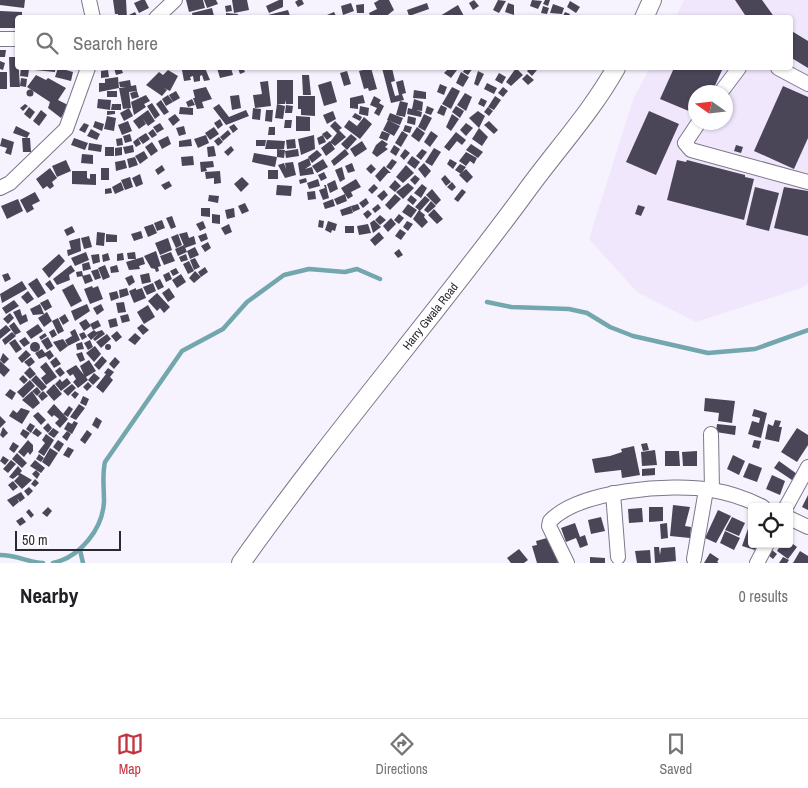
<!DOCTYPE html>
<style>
:root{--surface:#fff;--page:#f2f2f2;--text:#202124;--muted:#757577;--line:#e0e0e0;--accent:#c33340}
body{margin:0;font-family:"Archivo Narrow",sans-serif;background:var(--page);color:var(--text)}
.controls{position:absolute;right:15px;bottom:15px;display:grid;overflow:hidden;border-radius:5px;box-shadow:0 1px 4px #0004}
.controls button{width:45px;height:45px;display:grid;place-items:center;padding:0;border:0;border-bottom:1px solid var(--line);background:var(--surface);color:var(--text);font:25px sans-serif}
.compass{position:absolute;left:688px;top:85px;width:45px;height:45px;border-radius:50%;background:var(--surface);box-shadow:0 1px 4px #0004;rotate:284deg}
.scale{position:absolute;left:15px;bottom:12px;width:106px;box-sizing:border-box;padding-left:5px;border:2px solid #2b2830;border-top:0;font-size:14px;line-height:18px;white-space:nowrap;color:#2b2830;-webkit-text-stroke:4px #fff;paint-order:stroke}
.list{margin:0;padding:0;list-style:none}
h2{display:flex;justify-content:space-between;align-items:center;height:65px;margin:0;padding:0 20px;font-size:21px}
h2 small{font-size:16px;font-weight:400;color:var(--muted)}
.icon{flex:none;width:28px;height:28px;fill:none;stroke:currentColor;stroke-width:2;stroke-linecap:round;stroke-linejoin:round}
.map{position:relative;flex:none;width:808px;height:563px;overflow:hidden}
.search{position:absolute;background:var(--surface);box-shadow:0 1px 4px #0004;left:15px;right:15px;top:15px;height:55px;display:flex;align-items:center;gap:12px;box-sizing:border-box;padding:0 18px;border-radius:5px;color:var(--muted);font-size:19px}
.sheet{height:155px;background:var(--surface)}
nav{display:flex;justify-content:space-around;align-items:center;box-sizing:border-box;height:70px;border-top:1px solid var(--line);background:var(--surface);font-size:14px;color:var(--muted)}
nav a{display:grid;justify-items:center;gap:2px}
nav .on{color:var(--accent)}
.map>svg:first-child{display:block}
.built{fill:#f0e7fd;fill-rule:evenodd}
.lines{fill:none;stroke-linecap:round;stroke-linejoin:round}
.stream{stroke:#72a7ad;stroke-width:4.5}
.building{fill:#4b4657}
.minor-casing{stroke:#7e7789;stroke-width:16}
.major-casing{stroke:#7e7789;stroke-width:20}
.minor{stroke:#fff;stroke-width:14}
.major{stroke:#fff;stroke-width:18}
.labels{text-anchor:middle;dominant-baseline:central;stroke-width:5;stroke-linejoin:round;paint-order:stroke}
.street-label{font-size:12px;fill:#2b2830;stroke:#fff}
</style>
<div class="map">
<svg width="808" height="563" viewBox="0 0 808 563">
<rect width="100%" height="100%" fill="#f6f2fe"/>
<path class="built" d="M 684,0 L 808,0 L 808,284 L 801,288 L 696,322 L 637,292 L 589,239 L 634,97 L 650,68 L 790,68 L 790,18 L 676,17 ZM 696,92 L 726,92 L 726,122 L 696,122 Z"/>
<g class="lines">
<g class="stream">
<polyline points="487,302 511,307 569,309 587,313 610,327 633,336 708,353 755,349 808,330"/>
<polyline points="80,550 83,563"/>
<path d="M 0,555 C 17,555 27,562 43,563"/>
<path d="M 53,563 C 80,557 103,529 104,501 C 104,487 102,475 105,462 L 182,351 L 223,329 L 247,302 L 284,275 L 309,269 L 345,272 L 357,269 L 380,279"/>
</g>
</g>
<g class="building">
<polygon points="0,0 25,0 24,8 0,5"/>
<polygon points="113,0 126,0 127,18 118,18 118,14 115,14"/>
<polygon points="141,0 145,0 149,8 139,13 134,3"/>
<polygon points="186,0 203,0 205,8 189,12"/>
<polygon points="204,0 216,0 218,4 207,8"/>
<polygon points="232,0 247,0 249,10 234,13"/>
<polygon points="279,0 283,0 283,7 269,13 266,6"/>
<polygon points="298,0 302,0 304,4 298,7 295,2"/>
<polygon points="379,0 389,0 394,10 384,18 371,18 369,13 377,9 374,3"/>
<polygon points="474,0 479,6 473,10 469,3"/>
<polygon points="498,0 506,1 499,13 493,10"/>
<polygon points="532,0 542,1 538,9 530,6"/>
<polygon points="545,0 550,0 548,6 543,4"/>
<polygon points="735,0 762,0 775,18 747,18"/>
<polygon points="570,1 580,7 576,13 567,7"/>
<polygon points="351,3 354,11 343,15 341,6"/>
<polygon points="427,3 429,9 409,16 407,10"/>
<polygon points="508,3 514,5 514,15 505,12"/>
<polygon points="364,4 364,13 357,13 356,5"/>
<polygon points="553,4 564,8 562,14 550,13"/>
<polygon points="231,5 232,11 226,12 225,6"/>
<polygon points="458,5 465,18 441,18 440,16"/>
<polygon points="543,6 549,8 547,14 541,13"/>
<polygon points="212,8 214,16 193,18 192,13"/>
<polygon points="288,10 290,16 286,18 269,18 268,15"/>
<polygon points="0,11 22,12 22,18 18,18 18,28 0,28"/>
<polygon points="135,12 138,18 128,18 127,16"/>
<polygon points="334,12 337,18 328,18 327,15"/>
<polygon points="565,12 570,14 568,18 562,18"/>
<polygon points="226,13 238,14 237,18 226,18"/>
<polygon points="790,30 808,41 808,68 790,57"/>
<polygon points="0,50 6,50 5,57 0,57"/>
<polygon points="9,57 18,57 20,87 10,87"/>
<polygon points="0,61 5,63 3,70 0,69"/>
<polygon points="21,68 29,69 28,77 20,76"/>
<polygon points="35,68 55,68 55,72 35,70"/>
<polygon points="58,68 66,68 66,70 73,72 71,81 55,77"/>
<polygon points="114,68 121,68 123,73 116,75"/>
<polygon points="205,68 210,80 204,81 202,75 200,76 200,81 194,82 193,76 190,77 191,80 184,81 182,70"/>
<polygon points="217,68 231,68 233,75 220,78"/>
<polygon points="238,68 243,68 245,72 240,74"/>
<polygon points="371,68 377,89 369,91 368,88 364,89 359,71"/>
<polygon points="382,68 392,68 395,81 391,82 395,96 399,95 396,82 403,80 406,93 402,94 404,100 391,103"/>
<polygon points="449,68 457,70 451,78 444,73"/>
<polygon points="465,68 473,68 468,75 463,72"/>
<polygon points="516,68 523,75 511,86 506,82"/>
<polygon points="530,68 537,70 532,76 527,71"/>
<polygon points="674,68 723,68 712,92 696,92 696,114 660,99"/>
<polygon points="108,70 109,77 101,78 101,71"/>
<polygon points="168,70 178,76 170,91 164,88 167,90 162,96 146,85 159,72 163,75"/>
<polygon points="347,71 351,84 344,86 340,73"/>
<polygon points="478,71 484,74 478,86 474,84"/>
<rect x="0" y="72" width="7" height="17"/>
<polygon points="461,72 469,77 463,87 456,83"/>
<polygon points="499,73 506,77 502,84 495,80"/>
<polygon points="527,74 534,80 528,85 522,79"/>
<polygon points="36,75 46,80 48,78 66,88 58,100 68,105 61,118 48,108 50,102 27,87"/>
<polygon points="302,75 309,75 311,95 303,95"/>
<polygon points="118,77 119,88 99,92 99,83 105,83 105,79"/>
<polygon points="21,78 27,79 26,87 20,86"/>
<polygon points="130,80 131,86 136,85 137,91 129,92 131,108 123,109 119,88 126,87 120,87 119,82"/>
<polygon points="277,80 293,80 293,104 286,104 286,100 285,104 277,104"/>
<polygon points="268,81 271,106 255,108 253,95 262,94 260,82"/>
<polygon points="331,81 337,102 324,106 318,85"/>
<polygon points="487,83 497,88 494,94 484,89"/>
<polygon points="440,84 447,87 444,95 437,92"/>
<polygon points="783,86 808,97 808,138 794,169 754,151"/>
<polygon points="206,87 212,99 202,102 204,108 197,109 193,98 195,98 193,90"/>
<polygon points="452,87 460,91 451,109 442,104"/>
<polygon points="503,87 508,91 503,97 498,93"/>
<circle cx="30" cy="93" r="3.5"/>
<polygon points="414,90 426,92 426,99 413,98"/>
<rect x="107" y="91" width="10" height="6"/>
<polygon points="137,91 139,97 132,99 130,93"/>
<polygon points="176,91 180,98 173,102 169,95"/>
<polygon points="465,93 472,97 466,111 457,105"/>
<polygon points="146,95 150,101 144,104 146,107 134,115 131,102"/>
<polygon points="168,95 173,102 166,106 162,99"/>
<polygon points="239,95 241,108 232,110 230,96"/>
<polygon points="363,95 365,103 358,104 358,109 350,108 350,98"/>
<polygon points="298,96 315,96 315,116 301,115 301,109 298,109"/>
<polygon points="374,96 381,100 379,103 384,106 379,116 374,113 377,108 370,105"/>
<polygon points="495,96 501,100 494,110 488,107"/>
<polygon points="481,98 487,101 484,107 478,104"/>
<polygon points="98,99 111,100 110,110 97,108"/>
<polygon points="192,99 195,105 188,107 186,102"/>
<polygon points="414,99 423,102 422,111 416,110 422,112 421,117 407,114 408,108 412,109"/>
<polygon points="161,100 169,112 164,115 156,104"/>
<polygon points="400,101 408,103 405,117 396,115"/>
<polygon points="152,103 160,115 155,119 147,106"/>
<polygon points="25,104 28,106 23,111 20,108"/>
<polygon points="112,104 121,104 121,110 111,110"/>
<polygon points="219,104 229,117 246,110 249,116 226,125 213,108"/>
<polygon points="277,104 285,106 283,119 275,118"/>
<polygon points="286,105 293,106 292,113 285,113"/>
<polygon points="441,105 447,108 444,116 437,113"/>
<polygon points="360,106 369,108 368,116 359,114"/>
<polygon points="427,106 434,109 431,115 425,113"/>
<polygon points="456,106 464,111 460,118 452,112"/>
<polygon points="29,107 35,112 30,119 24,114"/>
<polygon points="180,107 193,108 193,115 179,114"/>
<polygon points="488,107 493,111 489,116 484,112"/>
<polygon points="129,108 133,116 124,121 120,113"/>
<polygon points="253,108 261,109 260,120 252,119"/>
<polygon points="41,110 47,115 39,126 33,121"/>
<polygon points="148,110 155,121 148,126 143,119 146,124 139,129 133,121"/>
<polygon points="266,110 273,110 272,122 265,121"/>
<polygon points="107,111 115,111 115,114 107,115"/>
<polygon points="333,111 336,119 327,124 323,115"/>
<polygon points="478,111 485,116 479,128 469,118"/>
<polygon points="649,111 679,124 656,175 626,162"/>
<polygon points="355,113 362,117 360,121 352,117"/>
<polygon points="390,113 403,118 400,125 387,120"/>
<polygon points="175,114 180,120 173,126 168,119"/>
<polygon points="424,114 432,118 425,131 418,127"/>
<polygon points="452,114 459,119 451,131 446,127"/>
<polygon points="107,116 116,118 114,131 104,129"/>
<polygon points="296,116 310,117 310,131 296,131"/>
<polygon points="408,116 416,118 415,125 407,123"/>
<polygon points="364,117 372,124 360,139 344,127 349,120 357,126"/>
<polygon points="220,119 223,125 218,129 214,123"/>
<polygon points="285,120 292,120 291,128 284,128"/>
<polygon points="388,120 400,126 394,136 383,130"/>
<polygon points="95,121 104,124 102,131 93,127"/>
<polygon points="128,121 132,131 122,135 118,125"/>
<polygon points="335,121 342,128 339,130 346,137 335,146 330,142 337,133 330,126"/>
<polygon points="489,121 498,130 494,134 484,125"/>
<polygon points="84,123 89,125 85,133 79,130"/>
<polygon points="160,123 164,129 157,133 153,127"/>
<polygon points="466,123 473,128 466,136 460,130"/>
<polygon points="234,124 238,129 233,133 229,127"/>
<polygon points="405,125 412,127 410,133 403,131"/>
<polygon points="16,126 30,133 27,138 13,133"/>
<polygon points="184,126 186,134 179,136 176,128"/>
<polygon points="214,127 219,134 210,140 205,133"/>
<polygon points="269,127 275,127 275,135 268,135"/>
<polygon points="417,127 425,133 419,142 411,136"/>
<polygon points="479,128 488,137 482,146 472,139"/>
<polygon points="91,129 100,134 97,140 87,136"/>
<polygon points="153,129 157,135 152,138 148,133"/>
<polygon points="228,130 231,134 223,141 220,137"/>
<polygon points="327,131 332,136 327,140 322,134"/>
<polygon points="382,131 390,134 387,141 379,138"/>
<polygon points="402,131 408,135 401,147 395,143"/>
<polygon points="431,131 438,136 430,147 424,142"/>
<polygon points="456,132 466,140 462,145 457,141 449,151 444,147"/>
<polygon points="146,133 150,139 143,144 138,138"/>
<polygon points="130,134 132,141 125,143 123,136"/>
<polygon points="351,134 357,139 347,150 341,144"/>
<polygon points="206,135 209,143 198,148 194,139"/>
<polygon points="314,135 315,149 301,155 298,139"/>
<polygon points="323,135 326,142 319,145 317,138"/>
<polygon points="168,136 171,144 162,149 158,141"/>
<polygon points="219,137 223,142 218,146 214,141"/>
<polygon points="2,138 14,142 11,155 5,153 7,148 0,146"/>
<polygon points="22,138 30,138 31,152 23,152"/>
<polygon points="74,138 88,143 85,150 71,145"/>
<polygon points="122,138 123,145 117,146 116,139"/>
<polygon points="138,138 141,144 136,147 133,142"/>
<polygon points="191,139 192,146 179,147 179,141"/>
<polygon points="295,139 296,148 287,149 286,140"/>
<polygon points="256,140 266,140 265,146 256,146"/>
<polygon points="267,140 285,141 284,149 265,149"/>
<polygon points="382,140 388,144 385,147 388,149 377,157 372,153 376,145"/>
<polygon points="330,141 335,149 326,156 321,148"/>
<polygon points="362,141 367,149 355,157 350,149"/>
<polygon points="152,142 158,151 151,156 145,147"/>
<polygon points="89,143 102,145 101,152 88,150"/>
<polygon points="471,144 483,152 478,158 466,150"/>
<polygon points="133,145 134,152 125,154 123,147"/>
<polygon points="394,145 400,149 396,156 390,152"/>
<polygon points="736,145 743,147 741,153 734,151"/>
<polygon points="214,146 216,156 208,157 207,147"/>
<polygon points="231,146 234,150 228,156 224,152"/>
<rect x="105" y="147" width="9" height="9"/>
<polygon points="122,147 122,155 115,156 115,148"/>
<polygon points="434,148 441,152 432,166 425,162"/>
<polygon points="277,149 285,150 284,158 277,157"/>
<polygon points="298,149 299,156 286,158 285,151"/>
<polygon points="345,149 349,154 334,166 331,161"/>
<polygon points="405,149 410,153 404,160 400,156"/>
<polygon points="422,149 427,152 421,160 416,156"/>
<polygon points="317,150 322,155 312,163 308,157"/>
<polygon points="144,151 148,158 140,164 135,156"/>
<polygon points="466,152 477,158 474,164 470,161 466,166 459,161"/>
<polygon points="254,153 277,157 275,167 252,162"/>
<polygon points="82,154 93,155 93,164 81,163"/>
<polygon points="193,156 194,165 182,166 181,157"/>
<polygon points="412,156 420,162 415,169 407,163"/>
<polygon points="135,157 138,165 129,168 127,159"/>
<polygon points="309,158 311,165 305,169 312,167 314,174 300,176 298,163"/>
<polygon points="323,159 328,167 317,173 312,166"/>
<polygon points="392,159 397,162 391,170 386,167"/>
<polygon points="450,159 457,163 453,169 447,164"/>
<polygon points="66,160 71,171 57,177 52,166"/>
<polygon points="125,160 127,168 116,171 115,162"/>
<polygon points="677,160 686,162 687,160 745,175 745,177 754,179 744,220 667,200"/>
<polygon points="213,161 214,167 206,168 207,171 201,172 200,162"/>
<polygon points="293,162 296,175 285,178 278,165 284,163 286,169 285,163"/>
<polygon points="352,163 355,171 348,173 345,166"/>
<polygon points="424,163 431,171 425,178 418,169"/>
<polygon points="371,164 376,169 371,174 366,169"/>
<polygon points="460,164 466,167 461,174 455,170"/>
<polygon points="162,165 165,170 158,175 155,170"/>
<polygon points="406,165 414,173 403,183 396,177"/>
<polygon points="384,166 391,173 388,173 380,182 375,176"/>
<polygon points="342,167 345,179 340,182 335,170"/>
<polygon points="50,168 57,178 52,182 54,186 50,189 47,186 43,189 36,179"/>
<rect x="101" y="168" width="8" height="12"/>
<polygon points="466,169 473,177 467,183 459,175"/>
<rect x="268" y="170" width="10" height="9"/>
<polygon points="72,171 87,171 87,178 90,179 90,174 96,174 96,185 72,184"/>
<polygon points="220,171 221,183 214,184 214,178 206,179 205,172"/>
<polygon points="324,172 327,178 321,181 318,175"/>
<polygon points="140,174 143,184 136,187 132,178"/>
<polygon points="415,175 420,179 415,185 410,180"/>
<polygon points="445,175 451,182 446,186 441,179"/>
<polygon points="130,177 133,187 125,190 121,180"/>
<polygon points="242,177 249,184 241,192 234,184"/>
<polygon points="306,178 307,182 300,184 299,180"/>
<polygon points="318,179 320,186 309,189 307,183"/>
<polygon points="356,179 361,187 351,192 353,196 348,199 341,188"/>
<polygon points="335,180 338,189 330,193 327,184"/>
<polygon points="395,180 401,186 395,192 389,187"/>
<polygon points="169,181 172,186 165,190 161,185"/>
<polygon points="121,182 124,190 115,194 112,187"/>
<polygon points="452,182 456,187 452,191 447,187"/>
<polygon points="408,183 414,188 403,199 396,192"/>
<polygon points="374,184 378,188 372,194 368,190"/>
<polygon points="422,184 427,188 421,198 414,193"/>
<polygon points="277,185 292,186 291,196 276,195"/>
<polygon points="324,185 326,185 329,198 323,200 319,190 325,188"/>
<polygon points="755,187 779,193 769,231 746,225"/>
<polygon points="784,187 808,191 808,236 774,228"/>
<polygon points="111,188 112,193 105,194 105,189"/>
<polygon points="432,189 441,200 436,205 426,195"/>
<polygon points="462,189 466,192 458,202 454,199"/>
<polygon points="384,190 388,195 382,201 377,196"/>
<polygon points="315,191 316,199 308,200 307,192"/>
<polygon points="35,192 40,201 32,205 34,209 27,213 20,200"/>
<polygon points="345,194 347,201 337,205 334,199"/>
<polygon points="395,194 401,199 390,210 385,205"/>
<polygon points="209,195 219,196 218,203 208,201"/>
<polygon points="411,195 417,200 413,205 407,200"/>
<polygon points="425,196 430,200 420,211 425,215 424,217 428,222 422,228 413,219 419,210 415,207"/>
<polygon points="366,198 369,203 363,208 359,203"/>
<polygon points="18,199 23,211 7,219 1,206"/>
<polygon points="333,199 335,206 325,209 323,203"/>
<polygon points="431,201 436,206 428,213 424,210"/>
<polygon points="245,203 249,211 242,214 238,206"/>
<polygon points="358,204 360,209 353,212 351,206"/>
<polygon points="378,204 381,208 375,213 372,209"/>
<polygon points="408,204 417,210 411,218 402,212"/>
<polygon points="638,205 645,207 641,216 635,214"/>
<polygon points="351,206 353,213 342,216 340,210"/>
<polygon points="201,208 210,208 210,217 201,216"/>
<polygon points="234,208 235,217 227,219 225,210"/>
<polygon points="434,209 443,219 437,224 428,215"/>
<polygon points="368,210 372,214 367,219 363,214"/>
<polygon points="212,214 220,215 220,224 212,223"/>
<polygon points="399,214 404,218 399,224 394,220"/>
<polygon points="380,215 386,220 380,225 375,220"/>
<polygon points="172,216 176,227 171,229 166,218"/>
<polygon points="391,218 396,224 388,232 383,226"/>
<polygon points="162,220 165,228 157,231 154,223"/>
<polygon points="319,220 324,221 323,228 318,227"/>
<polygon points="374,220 381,227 373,233 370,223"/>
<polygon points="203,221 206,228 200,231 196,224"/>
<polygon points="328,221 337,224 335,231 332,230 331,233 325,230"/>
<polygon points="407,221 413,224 408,231 403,227"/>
<polygon points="153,224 157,233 148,237 144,227"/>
<polygon points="229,224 232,232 225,235 221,228"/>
<polygon points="368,224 371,233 359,235 357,226"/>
<polygon points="72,226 75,232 67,236 64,230"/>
<rect x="345" y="226" width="9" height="7"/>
<polygon points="400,229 406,233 401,240 395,236"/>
<polygon points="141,231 143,238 134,241 131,234"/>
<polygon points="97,232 105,233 104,246 96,245"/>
<polygon points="187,232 189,238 194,236 196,244 185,248 179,234"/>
<polygon points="379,232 384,238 375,246 370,240"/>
<polygon points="206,233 208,239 201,242 198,236"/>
<polygon points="106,234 117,235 117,242 106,242"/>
<polygon points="178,234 182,245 176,248 171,237"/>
<polygon points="89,236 92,247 84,249 81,238"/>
<polygon points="80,238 81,251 68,256 67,250 71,249 69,241"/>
<polygon points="168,238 172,250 160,255 155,243"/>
<polygon points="208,242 211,248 205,252 201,246"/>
<polygon points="184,245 187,252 178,256 175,249"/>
<polygon points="195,247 199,255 190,259 187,251"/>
<polygon points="399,249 403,255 398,258 394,253"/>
<polygon points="156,251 161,266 158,267 159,271 156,272 155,269 151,268 144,256"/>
<polygon points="86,252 89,260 75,266 71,258"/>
<polygon points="135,252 136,259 128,259 127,253"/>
<polygon points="171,252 175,261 164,265 160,256"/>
<polygon points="108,253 110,260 103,262 102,255"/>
<polygon points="123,253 124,260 117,261 117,254"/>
<polygon points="59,254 65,261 49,278 42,269"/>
<polygon points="99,254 100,262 93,264 91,255"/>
<polygon points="186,254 188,260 181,262 179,257"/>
<polygon points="143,257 145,264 139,266 140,269 129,270 126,262"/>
<polygon points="195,258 200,267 194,270 190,260"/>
<polygon points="189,261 194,271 188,274 183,264"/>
<polygon points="89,262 91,269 83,271 82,264"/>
<polygon points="71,265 75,271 69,275 70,280 57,285 53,279"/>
<polygon points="105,265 110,277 103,280 98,268"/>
<polygon points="117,265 119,272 111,273 110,267"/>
<polygon points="205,267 208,272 201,277 198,272"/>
<polygon points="176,268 179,273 173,276 170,271"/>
<polygon points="98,269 101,278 95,280 91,271"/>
<polygon points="82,271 83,276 77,277 76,272"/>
<polygon points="195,271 201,277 194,283 189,278"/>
<polygon points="169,272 172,279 166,282 163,275"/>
<polygon points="8,273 11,279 5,282 2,275"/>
<polygon points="149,273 151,282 142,284 140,275"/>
<polygon points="90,274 93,281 85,284 82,276"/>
<polygon points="181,274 186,282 177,288 172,280"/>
<polygon points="132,275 135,282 129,286 125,278"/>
<polygon points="37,278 46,293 38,298 28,284"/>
<polygon points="160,279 164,287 158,290 154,282"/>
<polygon points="50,280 55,288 51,291 45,284"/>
<polygon points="22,281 27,289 2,303 0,294"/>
<polygon points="153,283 156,291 147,295 143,287"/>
<polygon points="73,284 82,301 71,307 62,290"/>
<polygon points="92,286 93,288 98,286 103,299 90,304 84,289"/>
<polygon points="127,288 129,295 120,298 119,290"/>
<polygon points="136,288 136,290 142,288 146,298 134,303 129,291"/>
<polygon points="169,288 175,297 168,302 162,293"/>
<polygon points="28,291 34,299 27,304 21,297"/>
<polygon points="117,291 119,298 111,301 109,293"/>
<polygon points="157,293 170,307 164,313 160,308 157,311 148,301"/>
<polygon points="48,299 52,307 45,311 40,303"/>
<polygon points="14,300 19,306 6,314 2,308"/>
<polygon points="124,302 126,312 118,313 116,303"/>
<polygon points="40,304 44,314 33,315 30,309"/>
<polygon points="87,304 90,311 75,321 71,311"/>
<polygon points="101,304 104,310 97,315 93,308"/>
<polygon points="148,305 155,317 144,324 137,312"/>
<polygon points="20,309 22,316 26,314 28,321 20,325 13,312"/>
<polygon points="47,312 52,321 44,327 38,318"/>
<polygon points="10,313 14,318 8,324 3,319"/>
<polygon points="65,314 69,321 63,325 59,318"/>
<polygon points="128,314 130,321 122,323 120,316"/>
<polygon points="58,318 64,331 58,334 52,321"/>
<polygon points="116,318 118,326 110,328 108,320"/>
<polygon points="86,319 91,326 84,331 79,323"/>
<polygon points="98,320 101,326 93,330 90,324"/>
<polygon points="14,322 21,332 15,335 9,326"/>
<polygon points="38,324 43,331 31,339 26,332"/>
<polygon points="142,324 149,330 143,335 137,328"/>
<polygon points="6,325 11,330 0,339 0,330"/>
<polygon points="54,329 57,335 52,338 49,332"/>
<polygon points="75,329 80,340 68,346 65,340 72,336 70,332"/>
<polygon points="94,330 96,332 102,330 105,334 95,341 93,339 99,333 91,340 87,335"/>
<polygon points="117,331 122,337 116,342 111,336"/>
<polygon points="12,332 16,336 5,345 2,340"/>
<polygon points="84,332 87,337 82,340 79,334"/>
<polygon points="45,333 47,336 41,340 39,337"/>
<polygon points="135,333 141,338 135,345 128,340"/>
<polygon points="107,334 111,339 101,348 96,342"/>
<polygon points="25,337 30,343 24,347 19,341"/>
<polygon points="48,337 53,346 47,350 41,341"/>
<polygon points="15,339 22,349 16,353 9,343"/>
<polygon points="63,339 68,346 60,352 53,342"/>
<polygon points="90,340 93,347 88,350 84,343"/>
<circle cx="35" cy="347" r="5"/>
<polygon points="82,342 84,349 77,350 76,344"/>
<circle cx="108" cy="347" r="3"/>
<polygon points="95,346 101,354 94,362 86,353"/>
<polygon points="42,349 45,353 50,350 54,356 49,360 46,356 39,359 35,353"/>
<polygon points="26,350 31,355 22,363 18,358"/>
<polygon points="82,352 85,360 80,362 76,354"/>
<polygon points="3,353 9,359 4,364 0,360"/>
<polygon points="102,356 107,361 99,370 94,365"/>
<polygon points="31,357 35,362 29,367 24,362"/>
<polygon points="56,357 61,364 54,368 50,362"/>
<polygon points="115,357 120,362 114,369 109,364"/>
<polygon points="89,360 96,371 86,377 88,380 78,388 73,382 76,379 73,374 70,376 66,371 76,365 84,375 80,366"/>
<polygon points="0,361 10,370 4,377 0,373"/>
<polygon points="46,362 57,377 46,385 41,378 46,374 40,367"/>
<polygon points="30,367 36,374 30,379 24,373"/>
<polygon points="60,367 65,373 60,377 55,371"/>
<polygon points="108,368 114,372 110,377 113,380 103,393 96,387 106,374 104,373"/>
<polygon points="94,373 100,378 93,385 88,380"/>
<polygon points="23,375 28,380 24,384 19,379"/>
<polygon points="36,375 47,387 42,391 31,380"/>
<polygon points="67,378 71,383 61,391 55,384 60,379 62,382"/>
<polygon points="30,380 35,386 23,398 17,392"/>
<polygon points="88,382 92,386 87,391 83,387"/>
<polygon points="54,384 62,394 54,401 46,392"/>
<polygon points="72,384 76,388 68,396 63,391"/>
<polygon points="37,387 41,392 37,396 32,391"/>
<polygon points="10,389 16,393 12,400 5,395"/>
<polygon points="32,391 40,403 33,409 22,400"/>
<polygon points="43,391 48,396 42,401 38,396"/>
<polygon points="75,391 79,394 75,399 71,395"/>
<polygon points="83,396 89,399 86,406 80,403"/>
<polygon points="705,398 735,401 732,423 718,421 719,413 704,411"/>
<polygon points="54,404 68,419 60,428 55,423 59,419 54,415 52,417 47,412"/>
<polygon points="79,404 85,408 76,420 70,417"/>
<polygon points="69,406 73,409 68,417 63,414"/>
<polygon points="21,408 30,411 22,424 9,416 13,410 17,413"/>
<polygon points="754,409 767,413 761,438 748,434 752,421 759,423 760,418 752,416"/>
<polygon points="38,412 46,420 41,425 33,416"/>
<polygon points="0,416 6,422 0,428"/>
<polygon points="96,417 102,421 98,429 92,425"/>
<polygon points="775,420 781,421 779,427 782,427 779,442 765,439 768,424 773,426"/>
<polygon points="74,421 78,423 72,434 64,429 68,422 72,424"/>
<polygon points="30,423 35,426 31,433 26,429"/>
<polygon points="48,423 52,428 48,433 43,428"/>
<polygon points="717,424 736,426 735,435 716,432"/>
<polygon points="3,427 8,433 3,438 0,435"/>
<polygon points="36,428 42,433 38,437 32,433"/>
<polygon points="53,428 59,432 54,438 48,434"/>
<polygon points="797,428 808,435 808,445 797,462 781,452"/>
<polygon points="23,429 30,433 26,439 20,434"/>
<polygon points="87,430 92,434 85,444 80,440"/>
<polygon points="67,431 71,434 67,441 62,437"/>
<polygon points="46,434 54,440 44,456 38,452 45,443 42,440"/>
<polygon points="28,440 33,445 33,451 30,455 28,452 24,457 18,452"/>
<polygon points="58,440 64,444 59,452 53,447"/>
<polygon points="754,440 761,441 759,449 752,447"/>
<polygon points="13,442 19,446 14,453 9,449"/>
<polygon points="647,443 649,450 643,451 641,444"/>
<polygon points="634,446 640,475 622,478 621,470 595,473 592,459 610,456 622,452 621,449"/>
<polygon points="68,447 74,450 69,458 63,455"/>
<polygon points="50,448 58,453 49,467 42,462"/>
<polygon points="655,450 657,465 642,466 641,452"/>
<polygon points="665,451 679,451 680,466 665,466"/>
<polygon points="697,451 697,466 683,466 682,452"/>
<polygon points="17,453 27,463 22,468 12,459"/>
<polygon points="39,454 44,458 41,462 36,459"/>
<polygon points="733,455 745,461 739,475 727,469"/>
<polygon points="3,456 9,460 5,465 0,461"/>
<polygon points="11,460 16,464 8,473 3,469"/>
<polygon points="35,460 45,468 41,473 30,466"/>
<polygon points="779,461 797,474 792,480 774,468"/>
<polygon points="749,463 762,468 757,482 743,477"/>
<polygon points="18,466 22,471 20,473 32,480 22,489 14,481 19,476 18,475 13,479 9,477"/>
<polygon points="655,468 655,475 642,476 642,469"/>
<polygon points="36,470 40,474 37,479 32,474"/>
<polygon points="772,475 785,481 780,495 766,489"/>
<polygon points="35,479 39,483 35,487 31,484"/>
<polygon points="13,481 18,487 13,491 8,485"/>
<polygon points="29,487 33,491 28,496 24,491"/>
<polygon points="21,492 25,498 20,502 17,498 19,502 13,507 7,500"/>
<polygon points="808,495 808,510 802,507"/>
<polygon points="673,505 690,507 685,526 691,527 690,538 670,536"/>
<polygon points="48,507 52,511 47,517 42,513"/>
<polygon points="649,507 663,507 663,521 649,522"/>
<polygon points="642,508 643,522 629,523 628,509"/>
<polygon points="29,509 34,515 31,518 26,512"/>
<polygon points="718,510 731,516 716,543 705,538"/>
<polygon points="22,517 26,522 20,526 16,521"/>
<polygon points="601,517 605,531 591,534 588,520"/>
<polygon points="732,517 745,523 739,536 725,530"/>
<polygon points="575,523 580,537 585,535 588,545 580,548 576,538 566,542 561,528"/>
<polygon points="667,523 668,538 661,539 660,524"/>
<polygon points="750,523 752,524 752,544 758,544 755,550 742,546"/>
<polygon points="725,531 740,538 734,550 720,543"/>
<polygon points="551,537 558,563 537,563 532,546 537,545 536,541"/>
<polygon points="789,541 797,547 788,559 777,551 781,544 789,544"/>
<polygon points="654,547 659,547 660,555 661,548 675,547 676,561 655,563"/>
<polygon points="519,549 528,560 524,563 511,563 507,558"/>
<polygon points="650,550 651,563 637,563 635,551"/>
<polygon points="772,550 777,554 773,559 768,555"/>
<polygon points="800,551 808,556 808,563 793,563"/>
<polygon points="710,553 719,559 717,562 719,563 704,563"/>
<polygon points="590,557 605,558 605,563 590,563"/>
<polygon points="783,557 789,560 787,563 779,563"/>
</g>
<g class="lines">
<g class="minor-casing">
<g id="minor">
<polyline points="89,0 93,18"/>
<polyline points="156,18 175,0"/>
<polyline points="0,39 18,39"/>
<polyline points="778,68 808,84"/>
<polyline points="721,92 739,68"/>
<polyline points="699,122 685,143 691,150 808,182"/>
<polyline points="0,188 10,183 66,129 88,68"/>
<polyline points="711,434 712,490"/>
<polyline points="613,493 618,557"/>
<polyline points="786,507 808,467"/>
<polyline points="789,518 808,527"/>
<polyline points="694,559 706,490"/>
<path d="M 567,563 L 549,526 L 550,521 C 580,490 671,483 712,490 C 730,493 747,499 763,507"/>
<polyline points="757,563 767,544"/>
</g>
</g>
<g class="major-casing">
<g id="major">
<polyline points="644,18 652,0"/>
<path id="s1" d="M 241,563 C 331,436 433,318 525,193 C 556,150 590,114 616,68"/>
</g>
</g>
<use href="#minor" class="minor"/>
<use href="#major" class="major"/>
</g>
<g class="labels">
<g class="street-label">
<text stroke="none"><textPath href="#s1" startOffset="311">Harry Gwala Road</textPath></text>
</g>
</g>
</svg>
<div class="controls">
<button><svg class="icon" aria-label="locate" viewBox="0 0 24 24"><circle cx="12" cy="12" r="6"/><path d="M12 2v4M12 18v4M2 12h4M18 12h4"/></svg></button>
</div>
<svg class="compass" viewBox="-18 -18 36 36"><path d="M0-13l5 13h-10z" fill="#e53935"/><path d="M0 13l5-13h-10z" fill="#757577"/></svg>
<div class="scale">50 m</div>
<div class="search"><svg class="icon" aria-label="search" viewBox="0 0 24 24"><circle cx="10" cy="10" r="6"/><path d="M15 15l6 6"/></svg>Search here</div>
</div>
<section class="sheet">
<h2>Nearby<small>0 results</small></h2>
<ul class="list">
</ul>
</section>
<nav>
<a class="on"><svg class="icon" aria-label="map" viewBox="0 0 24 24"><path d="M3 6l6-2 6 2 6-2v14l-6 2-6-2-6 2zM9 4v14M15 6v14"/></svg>Map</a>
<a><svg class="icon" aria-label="directions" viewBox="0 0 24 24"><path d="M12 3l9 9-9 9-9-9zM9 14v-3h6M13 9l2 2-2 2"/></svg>Directions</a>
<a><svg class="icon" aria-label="saved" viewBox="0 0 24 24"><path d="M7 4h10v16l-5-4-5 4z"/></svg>Saved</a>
</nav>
